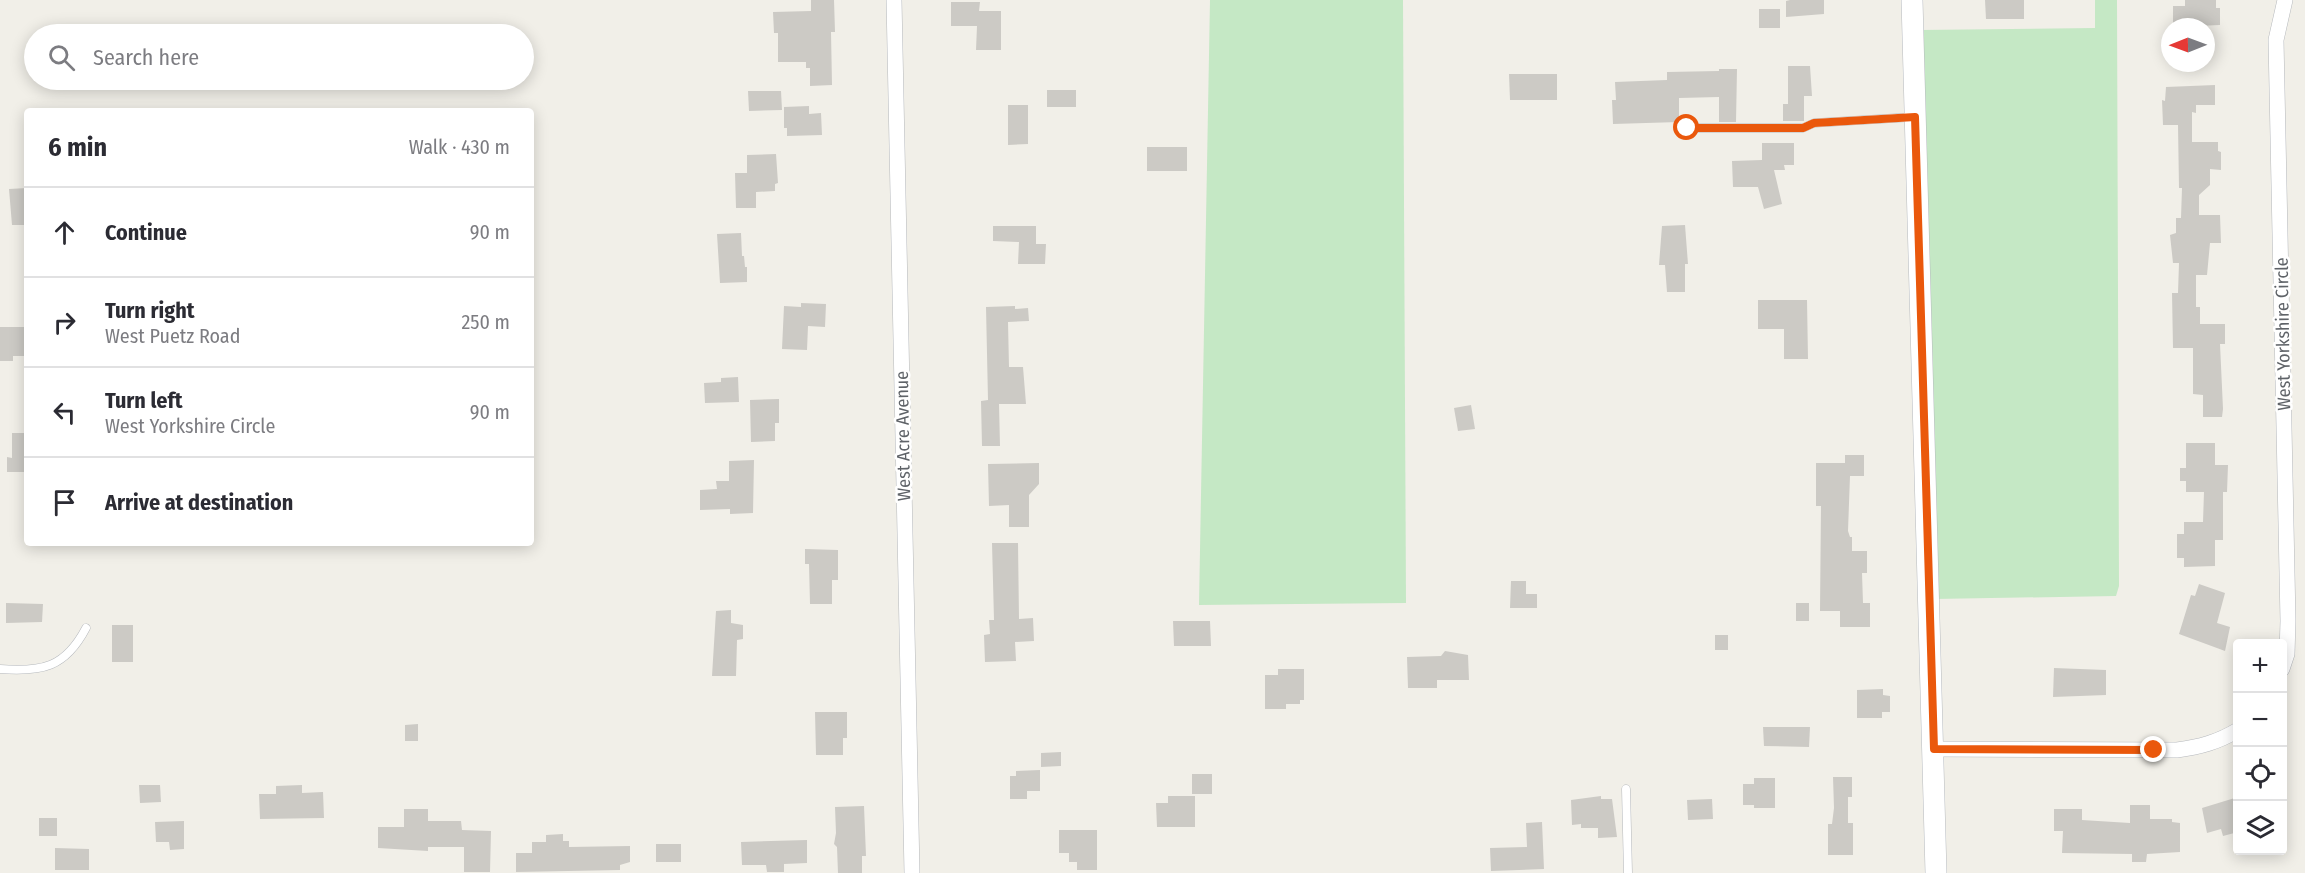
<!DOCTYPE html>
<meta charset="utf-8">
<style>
:root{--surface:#fff;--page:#f7f7f7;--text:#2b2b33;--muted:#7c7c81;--line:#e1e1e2}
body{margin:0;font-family:"Fira Sans Condensed",sans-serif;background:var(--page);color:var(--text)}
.controls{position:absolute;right:18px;bottom:18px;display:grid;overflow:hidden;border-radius:6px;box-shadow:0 3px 15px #0003}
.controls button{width:54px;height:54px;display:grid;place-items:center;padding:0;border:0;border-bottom:2px solid var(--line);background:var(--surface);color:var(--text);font:30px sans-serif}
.compass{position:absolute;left:2161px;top:18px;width:54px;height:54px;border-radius:50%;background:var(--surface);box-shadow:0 3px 15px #0003;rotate:269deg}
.stop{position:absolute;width:18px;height:18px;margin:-14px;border:4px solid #ea580c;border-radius:50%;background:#fff}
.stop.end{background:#ea580c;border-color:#fff;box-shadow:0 2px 6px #0008}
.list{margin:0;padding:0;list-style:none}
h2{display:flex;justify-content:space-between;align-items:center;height:78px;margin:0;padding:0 24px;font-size:26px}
h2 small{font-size:20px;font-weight:400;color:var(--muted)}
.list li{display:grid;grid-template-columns:39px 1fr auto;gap:18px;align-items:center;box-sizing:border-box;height:90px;padding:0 24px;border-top:2px solid var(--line)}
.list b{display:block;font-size:22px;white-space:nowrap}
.list p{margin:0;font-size:20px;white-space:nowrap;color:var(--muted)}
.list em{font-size:20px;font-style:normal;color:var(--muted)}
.icon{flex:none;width:33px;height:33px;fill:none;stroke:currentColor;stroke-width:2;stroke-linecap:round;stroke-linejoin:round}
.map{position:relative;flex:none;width:2305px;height:873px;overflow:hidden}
.search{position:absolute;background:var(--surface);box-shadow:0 3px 15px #0003;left:24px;top:24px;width:510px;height:66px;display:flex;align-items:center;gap:15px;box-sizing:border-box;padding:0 21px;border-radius:33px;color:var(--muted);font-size:22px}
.panel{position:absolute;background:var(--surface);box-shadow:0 3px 15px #0003;left:24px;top:108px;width:510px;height:438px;border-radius:6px}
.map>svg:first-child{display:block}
.green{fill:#c5e8c5}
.building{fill:#cccac5}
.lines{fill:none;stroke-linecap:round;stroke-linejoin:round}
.lane-casing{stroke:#b5b8bc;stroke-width:9}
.street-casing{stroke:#b5b8bc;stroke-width:16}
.secondary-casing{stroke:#b6babf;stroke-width:22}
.lane{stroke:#fff;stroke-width:8}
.street{stroke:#fff;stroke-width:15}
.secondary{stroke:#fff;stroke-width:21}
.route{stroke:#ea580c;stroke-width:8}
.labels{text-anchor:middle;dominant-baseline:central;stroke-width:5;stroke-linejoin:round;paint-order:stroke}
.street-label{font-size:18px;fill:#5f6368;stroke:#fff}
</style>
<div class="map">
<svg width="2305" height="873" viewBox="0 0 2305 873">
<rect width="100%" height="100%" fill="#f1efe8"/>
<g class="green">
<polygon points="1210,0 1403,0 1406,603 1199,605"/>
<polygon points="2095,0 2117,0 2119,586 2116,596 1934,599 1919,30 2095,28"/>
</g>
<g class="building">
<polygon points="811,0 834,0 835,32 831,32 832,85 810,86 810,68 806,68 806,62 778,62 778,33 774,33 773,12 811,11"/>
<polygon points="1790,0 1824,0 1824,14 1786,17 1786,1"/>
<polygon points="1985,0 2024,0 2024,19 1986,19"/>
<polygon points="2185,0 2216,0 2216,8 2220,8 2220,25 2173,27 2173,6 2185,6"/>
<polygon points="951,2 980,2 979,11 1001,11 1001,50 976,50 977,26 951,26"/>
<rect x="1759" y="9" width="21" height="19"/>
<polygon points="1788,66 1810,66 1812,96 1804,96 1804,121 1783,121 1783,104 1788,104"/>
<polygon points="1719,69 1737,69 1736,122 1719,122 1719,97 1679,98 1679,122 1613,124 1612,100 1616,100 1615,82 1667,80 1667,72 1719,71"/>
<polygon points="1509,74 1557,74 1557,100 1510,100"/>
<polygon points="2215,85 2215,105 2196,105 2196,113 2192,112 2192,142 2218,142 2218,151 2221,152 2221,170 2210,169 2210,185 2199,195 2199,215 2220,215 2221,243 2210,243 2207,275 2196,275 2196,307 2200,307 2200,324 2225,324 2225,344 2220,344 2223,409 2222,417 2203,417 2203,395 2193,394 2193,348 2173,348 2172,293 2178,293 2179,263 2173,263 2170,235 2176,233 2176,218 2181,218 2182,188 2179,188 2178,125 2163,125 2162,100 2165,101 2166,87"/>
<rect x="1047" y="90" width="29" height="17"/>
<polygon points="748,91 781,91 782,110 749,111"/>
<polygon points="1008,105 1028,105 1028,144 1008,145"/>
<polygon points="809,106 809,114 821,113 822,135 787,136 787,128 784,128 784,107"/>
<polygon points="1762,143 1794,143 1794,165 1784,165 1785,170 1774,170 1782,204 1764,209 1758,187 1733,187 1732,161 1762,160"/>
<rect x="1147" y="147" width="40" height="24"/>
<polygon points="776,154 778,183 775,184 775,191 756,192 756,208 736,208 735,173 747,173 747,155"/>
<polygon points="27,188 27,225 12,225 9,189"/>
<polygon points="1685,225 1688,264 1685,264 1685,292 1667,292 1665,265 1659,265 1662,226"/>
<polygon points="993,226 1036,226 1036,244 1046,244 1045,264 1018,264 1019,242 993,241"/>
<polygon points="741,233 742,256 744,256 745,267 747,267 747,282 720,283 717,234"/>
<polygon points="1758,300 1807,300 1808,359 1784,359 1784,329 1758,329"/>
<polygon points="801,303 826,304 825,327 808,326 807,350 782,349 784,306 801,307"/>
<polygon points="1015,306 1015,309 1028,308 1029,321 1008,322 1009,367 1023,367 1026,404 999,404 1000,446 982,446 981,401 988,400 986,307"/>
<polygon points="0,327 27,327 27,356 13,356 13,361 0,361"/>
<polygon points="738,377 739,402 705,403 704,383 721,382 721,378"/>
<polygon points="779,399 779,423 775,423 775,441 751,442 750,400"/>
<polygon points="1471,405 1475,429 1458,431 1454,408"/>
<polygon points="12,433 27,433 27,472 7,472 7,457 12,458"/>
<polygon points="2186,443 2215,443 2215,465 2228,465 2227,492 2223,492 2223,540 2215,540 2215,566 2184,567 2184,558 2177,558 2177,534 2184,534 2184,522 2203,522 2204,492 2186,492 2186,481 2180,481 2180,468 2186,468"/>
<polygon points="1845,455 1864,455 1864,476 1850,476 1848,531 1850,537 1852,537 1852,551 1867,551 1867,573 1862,573 1863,603 1870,603 1870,627 1840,627 1840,611 1820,611 1821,506 1816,506 1816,463 1845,463"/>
<polygon points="754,460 753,513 730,514 730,509 700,510 700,490 717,489 716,481 729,481 729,461"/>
<polygon points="1039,463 1039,484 1029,495 1029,527 1009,527 1009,505 989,506 988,464"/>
<polygon points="992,543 1018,543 1019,619 1033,618 1034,641 1015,642 1016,661 985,662 984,635 990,634 989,620 994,620"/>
<polygon points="805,549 838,550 838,580 832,580 832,604 810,604 809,564 805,564"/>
<polygon points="1511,581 1526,581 1526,594 1537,594 1537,608 1510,608"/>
<polygon points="2199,584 2225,593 2217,623 2230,627 2225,651 2179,634 2191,595 2195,596"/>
<polygon points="6,603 43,604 42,622 6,623"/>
<rect x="1796" y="603" width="13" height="18"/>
<polygon points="731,610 731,623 743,625 743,639 737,640 736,676 712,676 716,611"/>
<polygon points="1173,621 1210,621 1211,646 1174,646"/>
<rect x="112" y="625" width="21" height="37"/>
<rect x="1715" y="635" width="13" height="15"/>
<polygon points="1445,651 1468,655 1469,680 1437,680 1437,688 1408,688 1407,657 1441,656"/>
<polygon points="2054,668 2106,670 2106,695 2053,697"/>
<polygon points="1278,669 1304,669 1304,700 1300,700 1300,704 1286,704 1286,709 1265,709 1265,675 1278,675"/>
<polygon points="1883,689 1883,695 1890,696 1890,712 1882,712 1882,718 1857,718 1857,690"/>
<polygon points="815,712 847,712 847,738 843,738 843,755 816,755"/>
<polygon points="418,724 418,741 405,741 405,725"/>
<polygon points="1763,727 1810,727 1809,747 1764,746"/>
<polygon points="1061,752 1061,766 1041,767 1041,753"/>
<polygon points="1040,770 1040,791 1027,791 1027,799 1010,799 1010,776 1016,776 1016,771"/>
<rect x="1192" y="774" width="20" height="20"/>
<polygon points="1833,777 1852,777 1852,797 1848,797 1848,823 1853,823 1853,855 1828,855 1828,824 1832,824 1834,808"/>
<polygon points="1754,778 1775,778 1775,808 1754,808 1754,805 1743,805 1743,784 1754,784"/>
<polygon points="139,785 160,785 161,802 140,803"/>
<polygon points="302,785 302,793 323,792 324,818 260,819 259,794 276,794 276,786"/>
<polygon points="1168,796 1195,796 1195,827 1157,827 1156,803 1168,803"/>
<polygon points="1601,796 1601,799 1612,799 1617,837 1598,838 1598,828 1581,828 1581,824 1572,825 1571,800"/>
<polygon points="2238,797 2238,832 2223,836 2221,829 2207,833 2202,808"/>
<polygon points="1712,799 1713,819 1688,820 1687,800"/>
<polygon points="2130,805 2150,805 2150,819 2172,819 2172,822 2180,823 2180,852 2147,854 2146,862 2132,862 2132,854 2062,853 2063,831 2054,831 2054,809 2082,809 2082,820 2130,823"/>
<polygon points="864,806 866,856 862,856 862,873 838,873 837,847 834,844 836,833 835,807"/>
<polygon points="404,809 428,809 428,821 461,821 462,830 491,831 490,872 464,872 464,847 428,847 428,851 378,848 378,827 404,827"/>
<rect x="39" y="818" width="18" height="18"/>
<polygon points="184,821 184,849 170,850 169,842 156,842 155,822"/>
<polygon points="1542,822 1544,869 1491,871 1490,848 1527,847 1526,823"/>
<polygon points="1059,830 1097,830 1097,870 1077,870 1077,862 1069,862 1069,853 1059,853"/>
<polygon points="563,834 563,841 569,841 569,847 630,846 630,862 620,865 620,870 516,872 516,853 532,853 532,842 546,842 546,835"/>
<polygon points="807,840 807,863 784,864 784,872 767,872 766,865 742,865 741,842"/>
<rect x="656" y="844" width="25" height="18"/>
<polygon points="55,848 89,849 89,870 55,870"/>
</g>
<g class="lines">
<g class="lane-casing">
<g id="lane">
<polyline points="1687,128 1803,128 1814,123 1913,117"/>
<path d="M 0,669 C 42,672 65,668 86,628"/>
<polyline points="1626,789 1628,873"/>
</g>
</g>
<g class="street-casing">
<g id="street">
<polyline points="894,0 912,873"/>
<polyline points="2282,669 2287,654 2288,621 2276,40 2285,0"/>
<path d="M 1933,749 L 2177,750 C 2200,747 2218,742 2238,730"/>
</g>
</g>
<g class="secondary-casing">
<polyline id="secondary" points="1912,0 1936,873"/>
</g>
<use href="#lane" class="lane"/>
<use href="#street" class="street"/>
<use href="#secondary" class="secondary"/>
</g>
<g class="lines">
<polyline class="route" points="1687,128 1803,128 1814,123 1915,117 1934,749 2154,750"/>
</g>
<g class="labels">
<g class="street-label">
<text transform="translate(2283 334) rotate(-91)">West Yorkshire Circle</text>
<text transform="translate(903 436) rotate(-91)">West Acre Avenue</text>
</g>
</g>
</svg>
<div class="controls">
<button>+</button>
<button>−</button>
<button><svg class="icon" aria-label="locate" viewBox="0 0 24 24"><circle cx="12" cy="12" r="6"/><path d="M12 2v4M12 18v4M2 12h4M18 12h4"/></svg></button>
<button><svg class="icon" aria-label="layers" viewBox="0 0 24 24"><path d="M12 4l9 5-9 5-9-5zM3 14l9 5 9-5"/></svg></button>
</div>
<svg class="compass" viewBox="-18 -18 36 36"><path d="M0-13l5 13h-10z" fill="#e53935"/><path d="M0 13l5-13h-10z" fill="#7c7c81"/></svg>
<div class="stop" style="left:1687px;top:128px"></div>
<div class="stop end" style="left:2154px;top:750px"></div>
<div class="search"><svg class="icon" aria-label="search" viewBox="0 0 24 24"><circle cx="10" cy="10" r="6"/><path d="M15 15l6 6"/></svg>Search here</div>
<section class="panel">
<h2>6 min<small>Walk · 430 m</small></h2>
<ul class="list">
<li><svg class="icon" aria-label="ahead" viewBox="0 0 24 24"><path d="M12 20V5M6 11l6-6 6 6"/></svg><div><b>Continue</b></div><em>90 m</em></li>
<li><svg class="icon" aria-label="right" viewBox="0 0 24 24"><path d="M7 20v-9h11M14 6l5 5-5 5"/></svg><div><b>Turn right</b><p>West Puetz Road</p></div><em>250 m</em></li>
<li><svg class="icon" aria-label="left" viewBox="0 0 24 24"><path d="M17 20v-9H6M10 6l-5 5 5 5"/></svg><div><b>Turn left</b><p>West Yorkshire Circle</p></div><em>90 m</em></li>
<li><svg class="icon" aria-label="arrive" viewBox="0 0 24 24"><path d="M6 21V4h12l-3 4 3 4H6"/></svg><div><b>Arrive at destination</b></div></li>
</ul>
</section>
</div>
